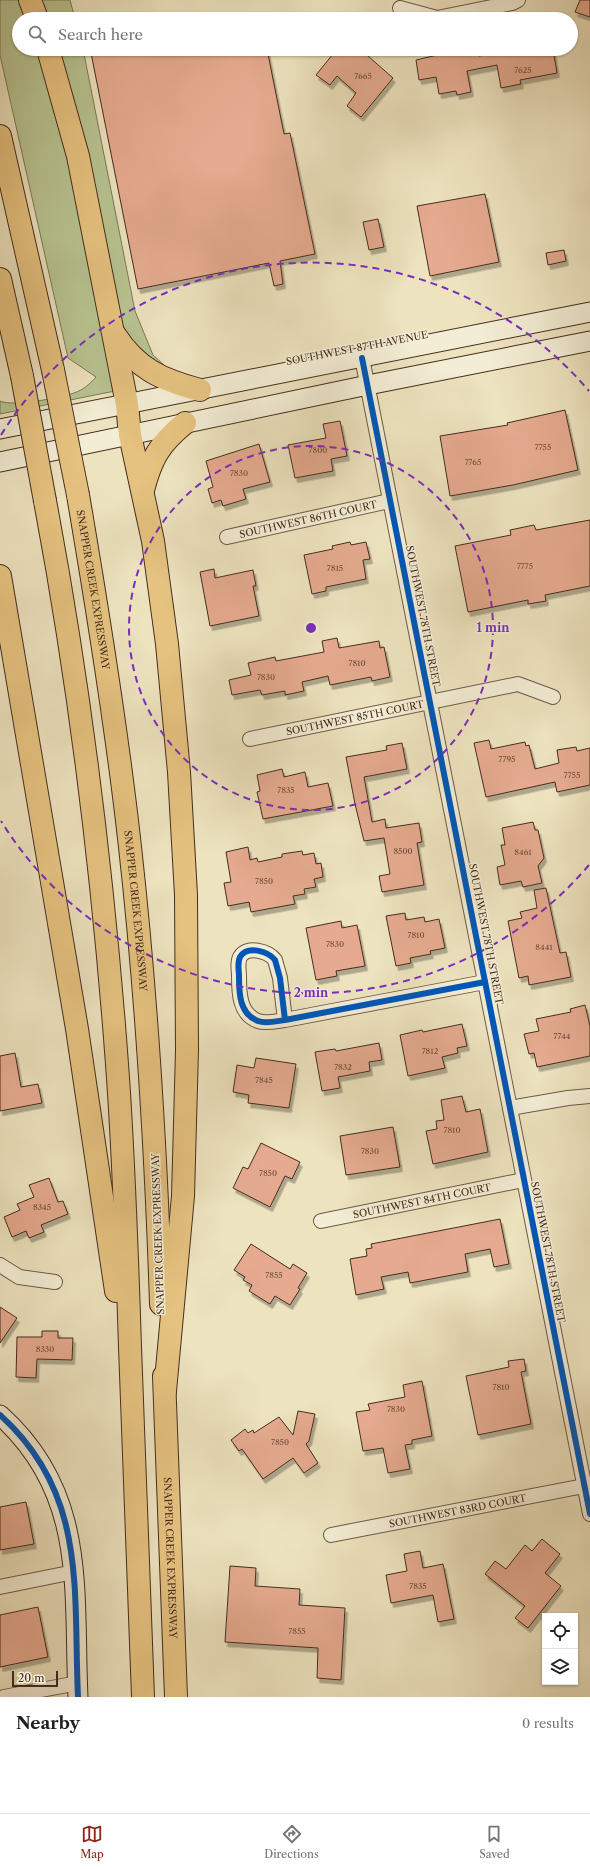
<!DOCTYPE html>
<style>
:root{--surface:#fff;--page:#f2f2f2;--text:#202124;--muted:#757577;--line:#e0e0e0;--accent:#8f2418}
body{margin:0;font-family:"Libre Caslon Text",serif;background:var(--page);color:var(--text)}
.controls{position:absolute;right:12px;bottom:12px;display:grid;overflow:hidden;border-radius:0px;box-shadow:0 1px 3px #0004}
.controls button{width:36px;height:36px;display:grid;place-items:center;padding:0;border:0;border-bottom:1px solid var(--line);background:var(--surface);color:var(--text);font:20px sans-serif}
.scale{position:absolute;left:12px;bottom:10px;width:46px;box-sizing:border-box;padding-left:4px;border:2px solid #442d1e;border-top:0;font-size:11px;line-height:14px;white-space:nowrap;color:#442d1e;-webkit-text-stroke:3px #f3edd5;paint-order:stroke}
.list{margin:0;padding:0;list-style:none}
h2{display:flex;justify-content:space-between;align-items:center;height:52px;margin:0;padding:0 16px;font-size:17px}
h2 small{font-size:13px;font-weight:400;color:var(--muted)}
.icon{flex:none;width:22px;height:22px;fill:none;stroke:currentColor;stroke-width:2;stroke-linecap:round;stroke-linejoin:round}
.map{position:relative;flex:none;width:590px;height:1697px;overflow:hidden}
.search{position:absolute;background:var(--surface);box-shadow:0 1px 3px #0004;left:12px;right:12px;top:12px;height:44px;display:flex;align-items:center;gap:10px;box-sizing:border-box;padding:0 14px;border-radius:22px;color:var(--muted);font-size:15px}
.sheet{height:116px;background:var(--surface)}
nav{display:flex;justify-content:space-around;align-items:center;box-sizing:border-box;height:56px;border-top:1px solid var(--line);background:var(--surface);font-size:11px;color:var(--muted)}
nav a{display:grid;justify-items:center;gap:2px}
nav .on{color:var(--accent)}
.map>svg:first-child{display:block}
.green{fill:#b8c492;stroke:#7e7858}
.building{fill:#e5aa8f;stroke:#442d1e;filter:url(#shadow)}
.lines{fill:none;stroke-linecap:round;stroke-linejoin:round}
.street-casing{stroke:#6e5a46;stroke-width:16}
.secondary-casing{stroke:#442d1e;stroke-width:21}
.highway-casing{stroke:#442d1e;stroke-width:24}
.street{stroke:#f3edd5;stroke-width:14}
.secondary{stroke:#f3edd5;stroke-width:19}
.highway{stroke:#e6c280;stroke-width:22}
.highway-bridge-casing{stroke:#442d1e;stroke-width:24;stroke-linecap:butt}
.highway-bridge{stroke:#e6c280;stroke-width:22}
.cycleway-casing{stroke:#f3edd5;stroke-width:8}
.cycleway{stroke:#0057b8;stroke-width:6}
.ring{fill:none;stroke:#7b2cbf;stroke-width:2;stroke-dasharray:7 5}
.labels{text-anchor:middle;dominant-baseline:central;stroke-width:3;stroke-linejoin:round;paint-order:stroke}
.number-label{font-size:8px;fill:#6c4c3a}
.street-label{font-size:10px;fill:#442d1e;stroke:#f3edd5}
.centre{fill:#7b2cbf;stroke:#f3edd5;stroke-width:2}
.ring-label{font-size:12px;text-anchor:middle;font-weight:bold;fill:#7b2cbf;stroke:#f3edd5;stroke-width:3;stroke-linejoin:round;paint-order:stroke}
</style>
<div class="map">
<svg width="590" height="1697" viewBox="0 0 590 1697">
<defs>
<filter id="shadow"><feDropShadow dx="2.5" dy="4.5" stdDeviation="0" flood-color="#0004"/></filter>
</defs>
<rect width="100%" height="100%" fill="#ede3bf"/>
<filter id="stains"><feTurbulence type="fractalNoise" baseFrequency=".005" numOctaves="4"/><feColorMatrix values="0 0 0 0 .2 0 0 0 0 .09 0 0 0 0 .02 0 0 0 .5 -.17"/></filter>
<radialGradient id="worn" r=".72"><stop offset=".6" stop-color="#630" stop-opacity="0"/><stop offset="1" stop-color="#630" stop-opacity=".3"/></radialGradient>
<g class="green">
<path d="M 0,0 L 24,0 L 30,19 L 19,19 L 19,49 L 40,49 L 67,150 L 115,391 L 0,414 L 0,401 C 13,407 59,398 74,393 C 83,390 90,384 96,377 L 68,358 L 0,55 Z"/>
<polygon points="39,0 70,0 75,19 46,19"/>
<polygon points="58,49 83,49 135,311 153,355 164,365 157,371 125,335"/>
</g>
<g class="building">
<polygon points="580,0 590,0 590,17 575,12"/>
<polygon points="109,49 267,49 284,134 290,133 315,254 280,261 283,284 274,286 269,263 138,289 91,53"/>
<polygon points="337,49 360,49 393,78 361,117 347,106 356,93 337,76 330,85 316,75"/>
<polygon points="463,49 478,49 479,56 519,49 553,49 557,73 520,80 521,84 501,88 497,65 467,71 471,92 457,95 456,91 439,94 436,77 419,80 416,60"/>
<polygon points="485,194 499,262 430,276 417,206"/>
<polygon points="378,219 384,247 369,250 363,222"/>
<polygon points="564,250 566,261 548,265 546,253"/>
<polygon points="565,410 578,470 513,485 450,496 440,436 508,425 507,423"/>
<polygon points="340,421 347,456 331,459 333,471 295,478 288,445 326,438 323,424"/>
<polygon points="259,444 270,482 243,489 246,499 223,506 221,500 212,503 208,489 213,487 206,461"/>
<polygon points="590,520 590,586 545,595 546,601 528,604 528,600 468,612 455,546 511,535 510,530 534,525 536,530"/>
<polygon points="350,542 351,545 366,542 370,559 363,560 366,579 326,587 326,591 312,594 304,555 333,549 332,546"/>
<polygon points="214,569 215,578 253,570 256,586 253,586 259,616 210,626 200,572"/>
<polygon points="337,638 339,648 379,641 380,648 384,647 390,677 372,681 371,677 330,685 328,676 302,682 304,691 285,695 285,691 262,695 260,690 232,695 229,680 251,675 248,663 275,657 276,661 324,652 322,641"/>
<polygon points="489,740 491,749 525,742 526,746 529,745 535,769 559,763 557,750 576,747 577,751 590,748 590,785 557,792 555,782 486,797 474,743"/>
<polygon points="402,743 407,769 364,777 372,822 385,819 386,828 419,823 422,842 417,843 424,885 382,892 379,876 390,874 384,838 364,841 355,804 346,757 387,750 386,746"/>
<polygon points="282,769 284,777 305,772 308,787 328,783 333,806 263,819 257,792 260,791 257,775"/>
<polygon points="533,822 535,830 538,830 544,858 538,866 542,883 523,887 521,881 500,885 497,867 505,865 501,845 505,845 502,828"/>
<polygon points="248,847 250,860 257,858 258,862 282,857 282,854 302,851 303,855 314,853 316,864 321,863 323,877 314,879 316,887 304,889 305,894 293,896 295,904 251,912 249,902 228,906 224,883 231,882 226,852"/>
<polygon points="546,888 560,953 566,952 571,977 529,985 528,976 519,978 508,921 522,918 520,912 537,908 534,890"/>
<polygon points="405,913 406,920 424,917 425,922 439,919 445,948 430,951 431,954 410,958 411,963 396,966 386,916"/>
<polygon points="341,921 342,928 357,925 365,966 336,971 337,976 316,980 306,928"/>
<polygon points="585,1005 590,1026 590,1056 537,1067 534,1053 529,1054 524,1034 539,1031 536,1019 571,1012 570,1009"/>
<polygon points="462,1024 467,1046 457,1048 458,1053 442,1057 445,1068 408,1076 400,1035 422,1030 423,1032"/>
<polygon points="379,1043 382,1060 369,1062 370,1071 338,1077 340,1088 322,1091 315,1052 335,1049 336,1051"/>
<polygon points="15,1053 21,1087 38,1084 42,1103 0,1111 0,1056"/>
<polygon points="256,1058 296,1064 289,1108 248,1103 249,1095 233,1092 237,1065 254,1068"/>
<polygon points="462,1096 466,1112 480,1109 488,1152 433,1164 426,1131 437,1129 436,1121 444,1120 441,1100"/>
<polygon points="393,1127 400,1167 346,1175 340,1136"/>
<polygon points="261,1143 300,1162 292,1179 285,1176 270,1207 233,1188 243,1167 248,1169"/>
<polygon points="49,1178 58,1202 63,1201 68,1214 41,1225 44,1232 29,1238 26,1231 12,1237 4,1217 20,1210 17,1204 34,1197 29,1185"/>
<polygon points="500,1219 509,1264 494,1267 490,1249 465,1254 468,1272 410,1283 408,1272 381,1277 384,1289 356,1295 350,1259 367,1256 366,1249 372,1248 371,1244"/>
<polygon points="251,1244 290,1269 293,1264 307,1273 298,1288 300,1289 290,1305 275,1296 270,1304 249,1291 252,1285 243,1280 245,1277 234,1270"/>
<polygon points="0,1307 17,1318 0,1343"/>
<polygon points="42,1331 58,1331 58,1338 73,1338 72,1360 37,1359 36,1378 16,1377 17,1337 42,1337"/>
<polygon points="524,1359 526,1371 521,1372 531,1424 478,1435 466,1376 509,1367 508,1361"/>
<polygon points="422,1381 432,1436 412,1440 412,1444 405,1445 410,1469 388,1473 383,1448 363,1451 356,1412 370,1410 368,1404 405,1397 403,1385"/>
<polygon points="298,1411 315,1414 309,1441 306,1444 318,1463 304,1473 293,1458 263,1479 242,1449 239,1451 231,1440 245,1429 248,1433 253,1430 254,1433 279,1417 293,1435"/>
<polygon points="26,1502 34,1544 0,1550 0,1507"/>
<polygon points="542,1539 560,1554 545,1573 561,1586 528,1628 515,1618 525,1606 485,1574 495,1561 506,1569 525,1545 532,1551"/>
<polygon points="420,1551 423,1568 443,1564 454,1619 438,1622 433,1595 391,1603 386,1575 407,1571 404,1554"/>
<polygon points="230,1566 256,1568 255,1586 300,1589 299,1605 345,1608 341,1680 317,1678 318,1648 225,1642"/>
<polygon points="38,1607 48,1657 0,1667 0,1615"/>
</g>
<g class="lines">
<g class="street-casing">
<g id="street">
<polyline points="400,8 437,18 512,3 518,0"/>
<polyline points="362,358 590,1514"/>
<path id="s1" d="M 227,537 L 389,501"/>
<path id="s2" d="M 250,739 L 518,684 L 553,697"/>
<path d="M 285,1020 C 277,1021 266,1024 258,1021 C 239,1014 239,992 239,976 C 239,970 237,963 240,957 C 247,945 268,951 275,960 L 280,978 L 285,1020 L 485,982"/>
<polyline points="510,1108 568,1098 590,1096"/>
<path id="s3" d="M 321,1221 L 523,1180"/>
<polyline points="0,1265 19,1277 55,1282"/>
<path id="s4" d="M 331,1535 L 584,1486"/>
<polyline points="0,1587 74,1572"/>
<polyline points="4,1697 78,1683"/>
</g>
</g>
<g class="secondary-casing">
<g id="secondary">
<polyline points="0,429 590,312"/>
<polyline points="0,462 368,385 590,341"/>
<path d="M 0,1415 C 88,1494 73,1591 78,1697"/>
</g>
</g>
<g class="highway-casing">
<g id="highway">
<polyline points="30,0 37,19"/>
<polyline points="48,49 78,156 127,404 130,435 153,541 167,644 179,772 186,895 187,1050 183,1196 165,1391"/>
<polyline points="0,136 53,370"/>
<polyline points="0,279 22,376"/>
<path d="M 115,335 C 137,369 162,380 200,390"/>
<path d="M 143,490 C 151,459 159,444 185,423"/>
<path id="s5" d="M 78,495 C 98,612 117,729 130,847 C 147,999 156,1151 161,1304"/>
<path d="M 45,501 C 80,687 103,875 117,1064 C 124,1158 127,1253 130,1347 C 134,1464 139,1580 143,1697"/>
<polyline points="0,576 77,1029 116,1291"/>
<path id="s6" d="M 164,1376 L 176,1697"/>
</g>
</g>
<use href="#street" class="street"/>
<use href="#secondary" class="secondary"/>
<use href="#highway" class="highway"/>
<g class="highway-bridge-casing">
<g id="highway-bridge">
<polyline points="53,370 78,495"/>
<polyline points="22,376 45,501"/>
</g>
</g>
<use href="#highway-bridge" class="highway-bridge"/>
<g class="cycleway-casing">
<g id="cycleway">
<polyline points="362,358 590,1514"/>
<path d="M 285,1020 C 277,1021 266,1024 258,1021 C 239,1014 239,992 239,976 C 239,970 237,963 240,957 C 247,945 268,951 275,960 L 280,978 L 285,1020 L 485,982"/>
<path d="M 0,1415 C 88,1494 73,1591 78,1697"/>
</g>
</g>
<use href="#cycleway" class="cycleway"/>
</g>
<g class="ring">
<circle cx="311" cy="628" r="182"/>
<path d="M589 865A365 365 0 0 1 1 821M1 435A365 365 0 0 1 589 391"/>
</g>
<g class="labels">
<g class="number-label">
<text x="523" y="70">7625</text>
<text x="363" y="76">7665</text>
<text x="543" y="447">7755</text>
<text x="318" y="450">7800</text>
<text x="473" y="462">7765</text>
<text x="239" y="473">7830</text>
<text x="525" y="566">7775</text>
<text x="335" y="568">7815</text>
<text x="357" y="663">7810</text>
<text x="266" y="677">7830</text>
<text x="507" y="759">7795</text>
<text x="572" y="775">7755</text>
<text x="286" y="790">7835</text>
<text x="403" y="851">8500</text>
<text x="523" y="852">8461</text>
<text x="264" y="881">7850</text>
<text x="416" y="935">7810</text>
<text x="335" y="944">7830</text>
<text x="544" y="947">8441</text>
<text x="562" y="1036">7744</text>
<text x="430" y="1051">7812</text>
<text x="343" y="1067">7832</text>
<text x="264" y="1080">7845</text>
<text x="452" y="1130">7810</text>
<text x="370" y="1151">7830</text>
<text x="268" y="1173">7850</text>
<text x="42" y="1207">8345</text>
<text x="274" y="1275">7855</text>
<text x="45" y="1349">8330</text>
<text x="501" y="1387">7810</text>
<text x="396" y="1409">7830</text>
<text x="280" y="1442">7850</text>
<text x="418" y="1586">7835</text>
<text x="297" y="1631">7855</text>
</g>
<g class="street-label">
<text transform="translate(357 348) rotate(-11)">SOUTHWEST 87TH AVENUE</text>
<text stroke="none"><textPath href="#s1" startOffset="83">SOUTHWEST 86TH COURT</textPath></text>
<text stroke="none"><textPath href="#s5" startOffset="96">SNAPPER CREEK EXPRESSWAY</textPath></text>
<text transform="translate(423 616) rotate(79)">SOUTHWEST 78TH STREET</text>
<text stroke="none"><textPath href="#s2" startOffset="107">SOUTHWEST 85TH COURT</textPath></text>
<text stroke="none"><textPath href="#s5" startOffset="420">SNAPPER CREEK EXPRESSWAY</textPath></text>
<text transform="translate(486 934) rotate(79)">SOUTHWEST 78TH STREET</text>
<text stroke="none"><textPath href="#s3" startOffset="103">SOUTHWEST 84TH COURT</textPath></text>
<text transform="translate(158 1234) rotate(-92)">SNAPPER CREEK EXPRESSWAY</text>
<text transform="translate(548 1252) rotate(79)">SOUTHWEST 78TH STREET</text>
<text stroke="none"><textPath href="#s4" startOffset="129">SOUTHWEST 83RD COURT</textPath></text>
<text stroke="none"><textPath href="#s6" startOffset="182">SNAPPER CREEK EXPRESSWAY</textPath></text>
</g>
</g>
<circle cx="311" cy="628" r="6" class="centre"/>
<g class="ring-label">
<text x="493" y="632">1 min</text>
<text x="311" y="997">2 min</text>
</g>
<rect width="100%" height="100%" filter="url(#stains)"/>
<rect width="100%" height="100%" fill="url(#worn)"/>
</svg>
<div class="controls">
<button><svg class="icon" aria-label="locate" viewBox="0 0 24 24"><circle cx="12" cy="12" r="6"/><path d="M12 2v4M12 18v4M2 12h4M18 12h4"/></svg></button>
<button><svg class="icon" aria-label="layers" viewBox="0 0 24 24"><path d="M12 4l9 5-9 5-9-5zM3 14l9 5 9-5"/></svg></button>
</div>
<div class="scale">20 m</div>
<div class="search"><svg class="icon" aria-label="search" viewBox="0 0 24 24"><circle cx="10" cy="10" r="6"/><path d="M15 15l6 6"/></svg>Search here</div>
</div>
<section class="sheet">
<h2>Nearby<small>0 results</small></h2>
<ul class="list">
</ul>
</section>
<nav>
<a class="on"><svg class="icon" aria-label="map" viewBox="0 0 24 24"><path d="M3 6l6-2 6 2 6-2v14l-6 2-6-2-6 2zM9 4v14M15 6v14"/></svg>Map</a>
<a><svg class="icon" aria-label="directions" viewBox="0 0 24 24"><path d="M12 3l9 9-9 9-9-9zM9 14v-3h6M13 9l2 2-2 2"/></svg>Directions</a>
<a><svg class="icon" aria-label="saved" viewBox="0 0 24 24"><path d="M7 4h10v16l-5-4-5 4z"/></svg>Saved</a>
</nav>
